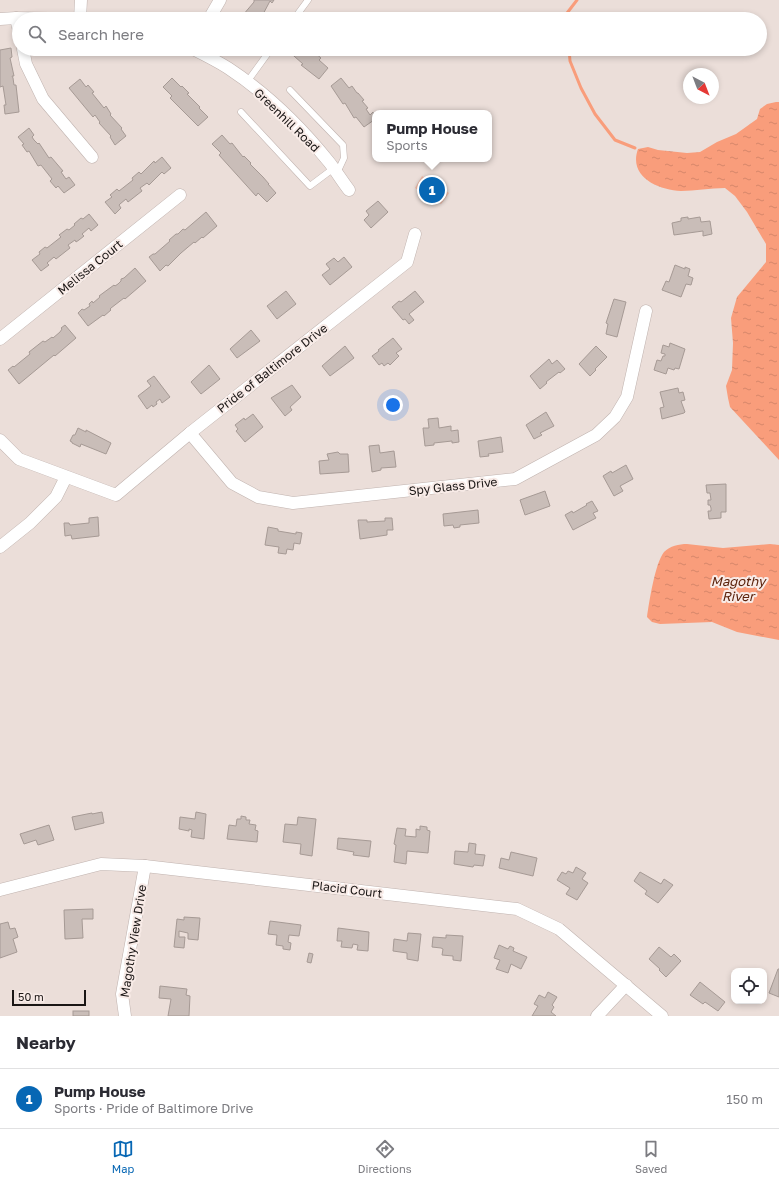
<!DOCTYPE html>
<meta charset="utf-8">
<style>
:root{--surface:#fff;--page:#f7f7f7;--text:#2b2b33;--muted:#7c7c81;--line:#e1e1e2;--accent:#0767b4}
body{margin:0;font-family:"Golos Text",sans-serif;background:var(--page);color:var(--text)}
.controls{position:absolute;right:12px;bottom:12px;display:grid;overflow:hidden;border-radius:8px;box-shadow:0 2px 6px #0003}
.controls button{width:36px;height:36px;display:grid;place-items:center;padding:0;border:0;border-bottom:1px solid var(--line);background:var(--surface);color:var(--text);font:20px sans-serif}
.compass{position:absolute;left:683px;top:68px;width:36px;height:36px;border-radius:50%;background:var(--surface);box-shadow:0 2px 6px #0003;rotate:138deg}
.scale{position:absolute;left:12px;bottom:10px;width:74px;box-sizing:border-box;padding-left:4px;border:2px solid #1a1615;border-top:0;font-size:11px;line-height:14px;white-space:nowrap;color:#1a1615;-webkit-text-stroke:3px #f8ebe7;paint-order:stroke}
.you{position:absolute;left:393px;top:405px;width:14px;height:14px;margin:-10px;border:3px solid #fff;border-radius:50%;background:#1a73e8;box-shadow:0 0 0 6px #1a73e833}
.badge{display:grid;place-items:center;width:26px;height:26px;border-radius:50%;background:var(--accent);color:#fff;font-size:13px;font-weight:700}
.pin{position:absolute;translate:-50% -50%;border:2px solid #fff;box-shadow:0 1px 4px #0006}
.popup{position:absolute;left:372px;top:110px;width:120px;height:52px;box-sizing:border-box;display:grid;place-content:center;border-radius:8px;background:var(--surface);filter:drop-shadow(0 1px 3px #0005);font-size:13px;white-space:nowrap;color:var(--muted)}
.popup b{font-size:15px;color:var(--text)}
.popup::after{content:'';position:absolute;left:50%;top:100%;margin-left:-8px;border:8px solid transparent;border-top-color:var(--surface)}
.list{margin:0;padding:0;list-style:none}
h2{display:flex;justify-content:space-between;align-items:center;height:52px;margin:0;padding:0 16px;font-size:17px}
h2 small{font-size:13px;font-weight:400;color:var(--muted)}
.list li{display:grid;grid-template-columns:26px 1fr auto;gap:12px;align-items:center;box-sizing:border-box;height:60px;padding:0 16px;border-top:1px solid var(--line)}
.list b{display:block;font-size:15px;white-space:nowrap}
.list p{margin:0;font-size:13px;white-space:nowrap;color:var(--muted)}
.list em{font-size:13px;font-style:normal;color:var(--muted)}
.icon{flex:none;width:22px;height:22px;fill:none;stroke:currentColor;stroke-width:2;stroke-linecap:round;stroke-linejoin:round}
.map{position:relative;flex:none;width:779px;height:1016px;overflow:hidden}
.search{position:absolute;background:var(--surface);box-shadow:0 2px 6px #0003;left:12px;right:12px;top:12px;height:44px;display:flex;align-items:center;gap:10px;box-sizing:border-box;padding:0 14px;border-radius:22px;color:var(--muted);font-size:15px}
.sheet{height:112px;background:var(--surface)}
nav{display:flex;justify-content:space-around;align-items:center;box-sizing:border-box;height:56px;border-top:1px solid var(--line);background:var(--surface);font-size:11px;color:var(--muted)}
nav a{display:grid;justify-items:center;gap:2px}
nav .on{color:var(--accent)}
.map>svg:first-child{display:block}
.green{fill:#f6beaa}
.water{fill:url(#water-ripples)}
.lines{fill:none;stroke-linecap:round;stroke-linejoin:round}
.stream{stroke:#f99d7b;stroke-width:3}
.building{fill:#c9bdb8;stroke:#a69a95}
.service-casing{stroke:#c0b3af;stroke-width:7}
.minor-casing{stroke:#c0b3af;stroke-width:13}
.service{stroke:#fff;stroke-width:6}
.minor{stroke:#fff;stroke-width:12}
.labels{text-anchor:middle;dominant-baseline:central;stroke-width:4;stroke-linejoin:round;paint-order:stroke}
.street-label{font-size:12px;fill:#1a1615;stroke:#f8ebe7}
.water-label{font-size:13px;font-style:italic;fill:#5c230c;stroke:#f8ebe7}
</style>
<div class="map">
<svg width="779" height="1016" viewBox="0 0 779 1016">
<defs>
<pattern id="water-ripples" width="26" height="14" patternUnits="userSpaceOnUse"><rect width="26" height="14" fill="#f99d7b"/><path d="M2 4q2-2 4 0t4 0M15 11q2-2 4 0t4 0" fill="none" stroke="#d58669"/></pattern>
</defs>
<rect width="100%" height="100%" fill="#ebded9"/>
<polygon class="green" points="422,176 449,193 441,204 415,188"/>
<g class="water">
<path d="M 776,102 L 779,102 L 779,460 L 730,407 L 728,398 L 726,386 L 732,370 L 733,343 L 731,318 L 737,297 L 766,262 L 766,244 L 747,212 L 735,196 L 725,188 C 710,188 695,191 681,191 C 658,190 628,177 638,149 L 648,147 L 658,150 L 687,153 L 700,152 L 717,142 L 736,134 L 757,119 L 760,109 L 767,104 Z"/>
<path d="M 687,544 L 723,548 L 770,544 L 779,545 L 779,640 L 737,632 L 712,622 L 660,624 L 652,622 L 647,617 C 649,603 655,563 664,552 C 670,546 679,544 687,544 Z"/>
</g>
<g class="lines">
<g class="stream">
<polyline points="565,19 564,17 577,0"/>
<polyline points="569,49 570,61 581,88 595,114 615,140 635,148"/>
</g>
</g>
<g class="building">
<polygon points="254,0 274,0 272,3 270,1 261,18 260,17 258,19 242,19 243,15 254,2"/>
<polygon points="11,48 12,57 10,58 14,76 12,76 13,78 14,85 16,85 19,112 5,114 4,105 6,105 3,86 0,87 0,50"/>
<polygon points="286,49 313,49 315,50 314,52 321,58 319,60 328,68 319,79 301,65 303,64"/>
<polygon points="172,78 181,87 182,86 189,93 187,94 200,107 199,108 208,117 198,126 170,98 172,96 163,87"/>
<polygon points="341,78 349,88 352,86 357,93 358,93 364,100 362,101 368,108 366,109 370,115 373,112 375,115 374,120 364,127 356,117 354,118 345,103 343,104 331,86"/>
<polygon points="80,79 86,87 88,85 94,92 92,93 104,108 106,106 111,114 110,115 122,128 121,129 126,136 115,145 110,137 111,136 99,123 100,122 95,115 93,117 69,88"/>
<polygon points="29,128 34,135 32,137 34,140 38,144 39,143 49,158 51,157 63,171 61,172 66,179 69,177 75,185 64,193 58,186 56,188 50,181 52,179 41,165 38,166 29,151 27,152 22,145 24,144 18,137"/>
<polygon points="222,135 230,144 232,143 243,157 244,156 251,163 250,164 263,177 269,184 268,184 276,193 267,202 258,193 256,196 219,155 221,153 212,144"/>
<polygon points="162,157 171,168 164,174 162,172 149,185 147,183 140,188 142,191 128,202 126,199 120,204 119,205 121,208 115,214 105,202 112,197 110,195 117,189 119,191 133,180 132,178 139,172 141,174 154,161 155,163"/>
<polygon points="378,201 388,212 371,228 364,220 369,215 366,211"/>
<polygon points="206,212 217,226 203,238 202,237 195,243 194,242 181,253 168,266 166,265 160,271 149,257 153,254 155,254 170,241 169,240 176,234 178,234 183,229 185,230"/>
<polygon points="89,214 98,225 91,231 89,228 82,234 84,236 79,240 76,242 75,240 68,245 70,248 56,259 54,257 47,263 49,265 41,271 32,260 40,254 39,252 45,247 47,248 61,237 59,235 67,229 69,230 75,225 74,224 81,218 83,219"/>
<polygon points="688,217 688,219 700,217 701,222 710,221 712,234 703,236 703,231 674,235 672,223 681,221 681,218"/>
<polygon points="344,257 352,267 330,285 322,275 330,269 326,264 334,258 338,262"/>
<polygon points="675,265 685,269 685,267 690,269 688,276 693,278 691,285 686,284 681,297 662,290 666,281 669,282"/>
<polygon points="135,268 146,281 125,299 124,298 111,308 110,309 111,310 104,316 103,315 88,326 78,313 82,309 84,310 90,306 89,304 92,301 93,303 100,297 99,296 114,285 115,286 118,284 121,281 121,279 124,278"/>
<polygon points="286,291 296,304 277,319 267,306"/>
<polygon points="415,291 424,302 409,314 414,320 409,324 405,319 403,320 392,307 399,301 401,302"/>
<polygon points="614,299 626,302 617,337 606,334 608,324 606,323"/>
<polygon points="65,325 76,338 55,356 54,355 19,384 8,370 13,366 14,367 30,354 29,352 43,341 45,342 52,337 53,338 60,332 62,329 61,328"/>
<polygon points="251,330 260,341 237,358 230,349"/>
<polygon points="393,338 402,349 396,353 399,356 390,365 388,363 384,366 382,363 379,365 372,356 379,351 378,350"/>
<polygon points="670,343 685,349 679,369 675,368 674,370 668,368 666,374 654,370 657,360 661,361 663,356 665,356 665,354 661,353 663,345 669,347"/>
<polygon points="345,346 354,358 330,376 322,366"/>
<polygon points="596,346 607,357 595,369 596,370 590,376 579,364"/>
<polygon points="549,359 552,364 557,360 565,369 560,373 559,372 546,382 547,383 540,389 530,376"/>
<polygon points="209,365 220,379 201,394 191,382"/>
<polygon points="154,376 170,397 162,403 160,399 156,402 157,404 153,407 152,405 147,409 138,396 151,386 147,381"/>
<polygon points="292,385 301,397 290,407 292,410 285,416 271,398"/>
<polygon points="678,388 679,393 683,392 685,400 681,401 685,412 684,413 662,419 660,408 664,407 660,392"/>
<polygon points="546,412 554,426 540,433 542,435 534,439 526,425"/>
<polygon points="253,414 263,427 245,442 236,431 238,429 235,425 244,418 245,420"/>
<polygon points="438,418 439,428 451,426 451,431 458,430 459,442 452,443 452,441 434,443 434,445 425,446 423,428 429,428 428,419"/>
<polygon points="78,428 86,432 86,430 111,443 106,454 81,444 80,447 72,443 72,442 70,441 73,435 75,435"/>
<polygon points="501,437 503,452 488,454 489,456 480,457 478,441"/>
<polygon points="379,445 380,453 394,451 396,467 381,468 381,470 372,472 369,446"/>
<polygon points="338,452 340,454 348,454 349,472 320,474 319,461 329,460 327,454"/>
<polygon points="626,465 633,479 620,486 623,491 614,496 603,476 611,471 612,473"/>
<polygon points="726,484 726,512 721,512 721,518 709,519 708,511 711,511 711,508 710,505 708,505 708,500 711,500 710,493 707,493 706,485"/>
<polygon points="545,491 550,506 525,515 520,500"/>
<polygon points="592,501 598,511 593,513 596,518 573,530 565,515 572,511 573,513 587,505 586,504"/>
<polygon points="478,510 479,523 460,525 460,527 454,528 453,525 444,526 443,514"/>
<polygon points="98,517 99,536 72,539 71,535 65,536 64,523 69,523 70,525 89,523 89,518"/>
<polygon points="385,518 392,518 393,530 387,530 387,535 360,539 358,520 367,520 367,522 385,521"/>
<polygon points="268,527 278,529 278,531 296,534 296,532 302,533 300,544 294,543 293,550 287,549 286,554 278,553 279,547 265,545"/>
<polygon points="102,812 104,823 75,830 72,817 92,813 92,814"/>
<polygon points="196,812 206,814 204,839 191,837 192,830 189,829 189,831 179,829 180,817 195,819"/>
<polygon points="241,816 246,817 246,820 250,820 249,824 256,825 255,830 258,831 257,842 227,839 229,825 236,826 237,819 241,819"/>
<polygon points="298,817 316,819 312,856 300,854 301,844 283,842 285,824 297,825"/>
<polygon points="49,825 54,840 38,845 36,840 24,844 20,834"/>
<polygon points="420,826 427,827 427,830 430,831 428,853 407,851 406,864 394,862 396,845 394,844 397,828 406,829 405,836 416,837 416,829 420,830"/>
<polygon points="338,838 371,841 369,857 353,855 354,852 337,849"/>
<polygon points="469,843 476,844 475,854 485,855 483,866 474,865 473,867 454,864 455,851 468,852"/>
<polygon points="511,852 537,858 533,876 499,868 501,858 509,860"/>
<polygon points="576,867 586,873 582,879 588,883 577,900 566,894 570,888 557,880 562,872 566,874 568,871 573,873"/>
<polygon points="640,872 661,884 664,879 673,885 658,903 645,894 647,891 634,881"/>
<polygon points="93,909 93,919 82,919 83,938 65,939 64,910"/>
<polygon points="184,917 200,918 198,940 188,939 188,933 179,931 179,937 185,937 184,948 174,947 177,919 184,920"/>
<polygon points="270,921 301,925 299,936 289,935 288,942 291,943 290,950 283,949 283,946 276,945 277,935 268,934"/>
<polygon points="8,922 10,929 15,928 18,937 13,939 17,952 0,958 0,924"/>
<polygon points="338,928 369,932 368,951 357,950 358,945 353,944 352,948 341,947 342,941 337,941"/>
<polygon points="408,933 421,934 418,961 407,959 407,953 393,951 394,939 407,941"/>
<polygon points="446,935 463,936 461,961 453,960 453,956 442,955 443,949 441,948 432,947 433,937 446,938"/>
<polygon points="499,945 508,949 510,946 514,948 513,951 527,957 521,969 511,964 508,973 496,969 500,960 494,958"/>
<polygon points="659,947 671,957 674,954 681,961 666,977 659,970 660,969 649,959"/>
<polygon points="309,953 313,954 311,963 307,962"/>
<polygon points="778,969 779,969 779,997 769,993"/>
<polygon points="700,982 725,1002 718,1011 705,1002 703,1004 690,995"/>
<polygon points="160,986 187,989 186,995 190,996 189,1016 168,1016 171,999 159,998"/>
<polygon points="548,992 557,997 552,1005 554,1007 551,1012 556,1016 532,1016 538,1006 534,1004 539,995 545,998"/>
<rect x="73" y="1011" width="16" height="5"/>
</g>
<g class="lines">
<g class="service-casing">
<g id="service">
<polyline points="294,19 308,0"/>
<polyline points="247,82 271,49"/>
<polyline points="290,90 343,145 344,158 337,173"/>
<polyline points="241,112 310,186 334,168"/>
</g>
</g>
<g class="minor-casing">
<g id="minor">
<polyline points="16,18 19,31"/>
<polyline points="0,19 16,18 81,19"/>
<polyline points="80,19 81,0"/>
<polyline points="209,19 220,0"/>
<polyline points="23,49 26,64 43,99 92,157"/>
<path d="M 193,49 C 205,55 217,61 228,68 C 266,93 301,127 329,162 C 336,171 342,181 349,190"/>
<polyline points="0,339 180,195"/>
<polyline points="190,433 232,483 258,497 293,503 515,479 596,435 615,417 627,397 646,311"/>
<polyline points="0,440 19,459 116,495 190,433 407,262 415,234"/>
<polyline points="0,547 30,523 56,497 66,477"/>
<polyline points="0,890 101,864 145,866 517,909 559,929 662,1016"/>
<polyline points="125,1016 122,994 145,866"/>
<polyline points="597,1016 626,985"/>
</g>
</g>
<use href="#service" class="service"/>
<use href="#minor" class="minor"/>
</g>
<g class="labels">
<g class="street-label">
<text transform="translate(287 120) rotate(44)">Greenhill Road</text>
<text transform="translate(90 267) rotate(-39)">Melissa Court</text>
<text transform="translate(272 368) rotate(-38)">Pride of Baltimore Drive</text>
<text transform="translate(453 486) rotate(-6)">Spy Glass Drive</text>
<text transform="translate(347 889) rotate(7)">Placid Court</text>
<text transform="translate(133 941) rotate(-81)">Magothy View Drive</text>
</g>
<g class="water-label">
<text x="738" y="581">Magothy<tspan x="738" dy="15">River</tspan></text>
</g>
</g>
</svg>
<div class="controls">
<button><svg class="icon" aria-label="locate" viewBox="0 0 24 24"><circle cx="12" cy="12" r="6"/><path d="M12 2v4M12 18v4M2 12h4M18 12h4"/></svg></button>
</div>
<svg class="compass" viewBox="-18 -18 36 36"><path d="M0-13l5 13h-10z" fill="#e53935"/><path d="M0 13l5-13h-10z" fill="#7c7c81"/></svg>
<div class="scale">50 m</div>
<div class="you"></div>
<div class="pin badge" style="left:432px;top:190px">1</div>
<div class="popup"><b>Pump House</b>Sports</div>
<div class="search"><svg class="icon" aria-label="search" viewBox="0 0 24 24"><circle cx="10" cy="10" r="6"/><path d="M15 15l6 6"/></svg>Search here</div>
</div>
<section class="sheet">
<h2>Nearby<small></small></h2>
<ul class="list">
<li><span class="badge">1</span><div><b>Pump House</b><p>Sports · Pride of Baltimore Drive</p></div><em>150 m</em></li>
</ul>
</section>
<nav>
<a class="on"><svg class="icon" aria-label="map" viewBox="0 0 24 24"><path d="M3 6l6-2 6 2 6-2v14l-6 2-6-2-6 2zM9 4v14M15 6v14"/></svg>Map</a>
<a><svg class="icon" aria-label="directions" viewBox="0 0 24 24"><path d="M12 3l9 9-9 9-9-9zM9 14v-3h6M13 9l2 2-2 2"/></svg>Directions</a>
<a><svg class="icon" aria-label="saved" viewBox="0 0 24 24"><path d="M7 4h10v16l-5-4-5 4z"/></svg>Saved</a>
</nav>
